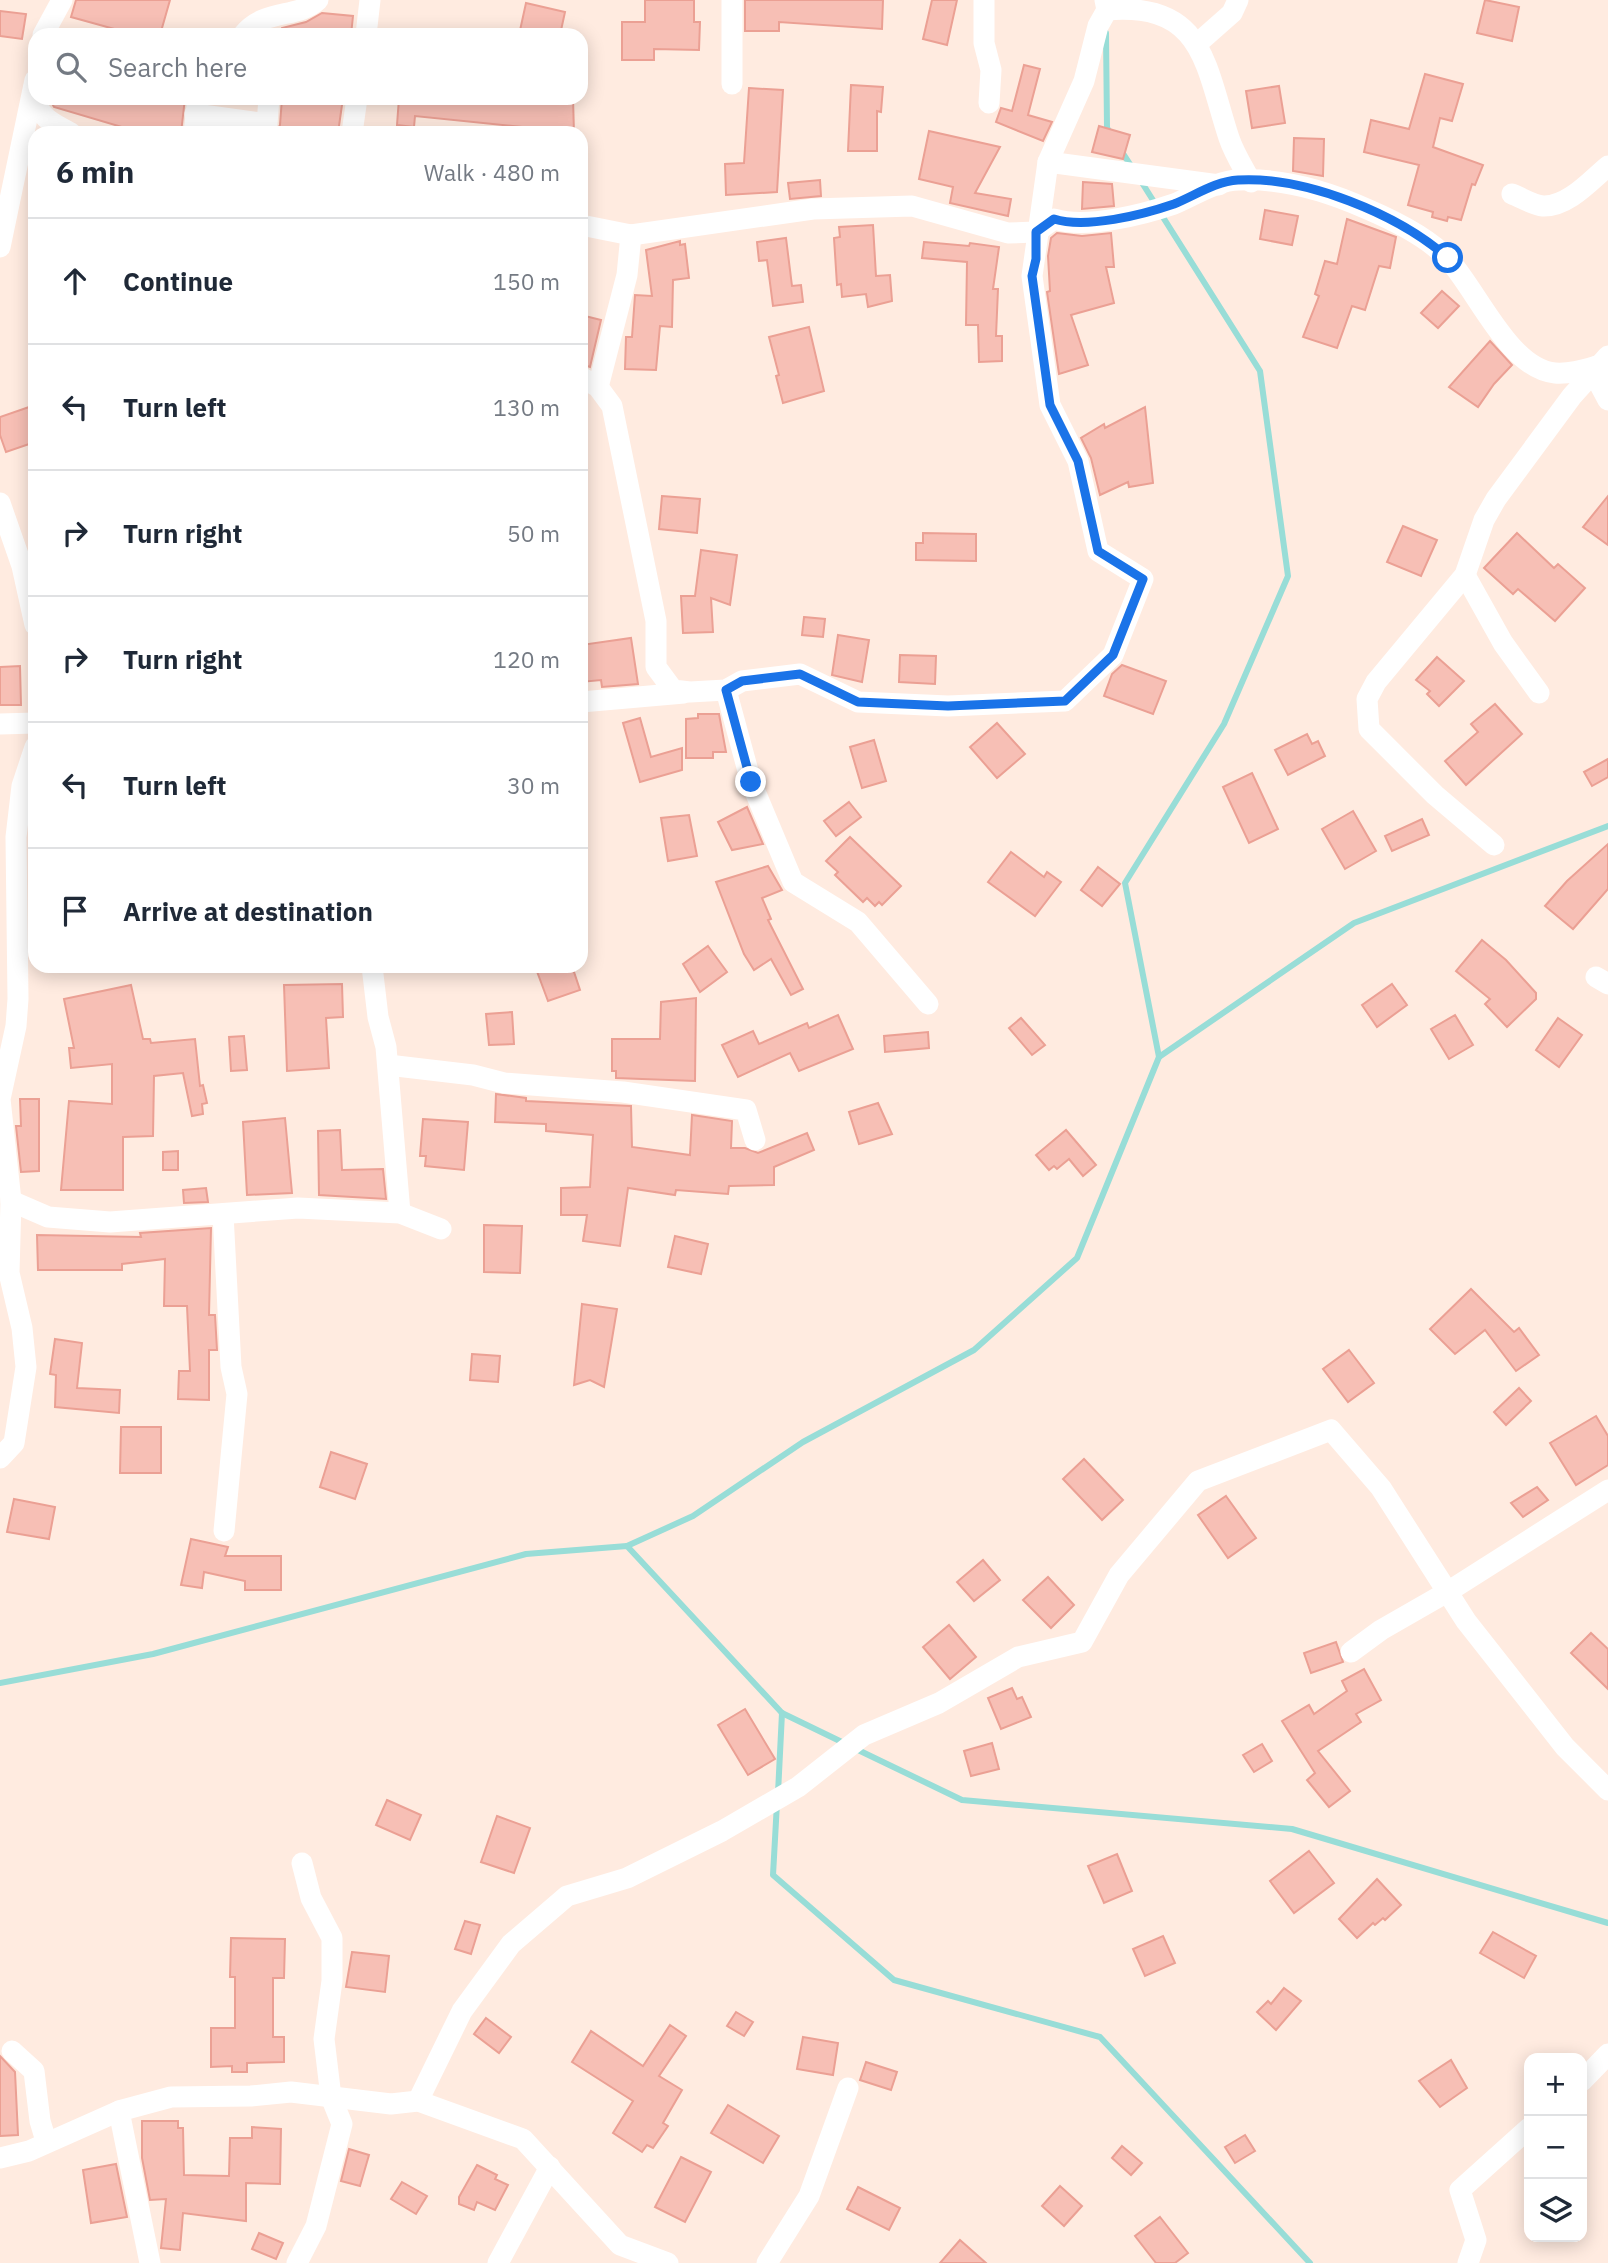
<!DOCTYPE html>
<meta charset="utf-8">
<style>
:root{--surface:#fff;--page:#f2f2f3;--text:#1f2937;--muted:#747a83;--line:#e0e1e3}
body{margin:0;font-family:"IBM Plex Sans",sans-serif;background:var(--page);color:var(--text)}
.controls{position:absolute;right:21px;bottom:21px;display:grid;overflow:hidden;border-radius:14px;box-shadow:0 4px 18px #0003}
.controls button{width:63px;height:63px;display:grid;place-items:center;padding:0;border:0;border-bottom:2px solid var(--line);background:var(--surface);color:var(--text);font:35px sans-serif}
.stop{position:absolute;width:21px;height:21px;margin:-16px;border:5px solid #1a73e8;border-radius:50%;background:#fff}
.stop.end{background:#1a73e8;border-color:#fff;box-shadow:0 2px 7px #0008}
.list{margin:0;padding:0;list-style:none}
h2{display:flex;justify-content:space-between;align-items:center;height:91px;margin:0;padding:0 28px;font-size:30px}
h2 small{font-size:23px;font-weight:400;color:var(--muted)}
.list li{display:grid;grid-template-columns:46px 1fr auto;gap:21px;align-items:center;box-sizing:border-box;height:126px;padding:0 28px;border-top:2px solid var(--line)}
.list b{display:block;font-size:26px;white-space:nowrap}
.list em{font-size:23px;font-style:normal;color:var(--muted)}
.icon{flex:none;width:38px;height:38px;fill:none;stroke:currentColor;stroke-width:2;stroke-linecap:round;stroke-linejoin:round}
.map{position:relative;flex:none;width:1608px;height:2263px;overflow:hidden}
.search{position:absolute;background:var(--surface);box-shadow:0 4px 18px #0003;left:28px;top:28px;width:560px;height:77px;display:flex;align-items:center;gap:18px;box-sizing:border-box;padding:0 24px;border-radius:21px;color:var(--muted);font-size:26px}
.panel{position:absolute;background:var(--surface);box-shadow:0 4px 18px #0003;left:28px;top:126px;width:560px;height:847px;border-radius:21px}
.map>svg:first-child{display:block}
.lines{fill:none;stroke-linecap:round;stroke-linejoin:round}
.stream{stroke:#98ddd7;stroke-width:6}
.building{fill:#f7bfb5;stroke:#eba094;stroke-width:2}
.minor{stroke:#fff;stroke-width:21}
.route{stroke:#1a73e8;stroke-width:9}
</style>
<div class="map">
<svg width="1608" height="2263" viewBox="0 0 1608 2263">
<rect width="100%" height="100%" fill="#ffebe0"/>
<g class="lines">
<g class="stream">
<polyline points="1106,33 1107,128 1111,134"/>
<polyline points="1120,149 1133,169"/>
<polyline points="1139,178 1156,205"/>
<polyline points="1159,1057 1125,883 1224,724 1288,576 1260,371 1161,214"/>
<polyline points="627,1546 693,1516 803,1442 974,1350 1077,1258 1159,1057 1354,923 1608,826"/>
<polyline points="0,1683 153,1654 526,1554 627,1546 782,1713 846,1744"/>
<polyline points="856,1749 962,1800 1292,1829 1608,1923"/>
<polyline points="778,1793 782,1713"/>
<polyline points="777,1803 773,1875 894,1980 1100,2037 1310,2263"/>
</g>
</g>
<g class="building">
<polygon points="76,0 170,0 160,35 136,35 71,17"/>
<polygon points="645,0 694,0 694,22 700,22 699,50 654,49 654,60 622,60 622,22 645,22"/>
<polygon points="745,0 883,0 882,29 779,22 779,31 745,31"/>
<polygon points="932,0 957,0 947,45 923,39"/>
<polygon points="1485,0 1519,7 1512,41 1477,33"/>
<polygon points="526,3 565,12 560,35 519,35"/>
<polygon points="0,11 26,14 22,39 0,36"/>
<polygon points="322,13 353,16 351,35 281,35 282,28 306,22"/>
<polygon points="1024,65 1040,69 1028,115 1052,122 1043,141 996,122 1001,108 1012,111"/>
<polygon points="1425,74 1463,84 1452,121 1440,118 1433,147 1483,165 1475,185 1472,184 1461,220 1448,217 1447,221 1432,217 1433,212 1408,205 1419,165 1364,152 1371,120 1409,129"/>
<polygon points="851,85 883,87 881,112 877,111 877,151 848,151"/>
<polygon points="1279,86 1285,123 1252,128 1246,91"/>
<polygon points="749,88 783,90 777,192 726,195 725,164 744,163"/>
<polygon points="49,98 185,98 181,133 142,133 54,107"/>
<polygon points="282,98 343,98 338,133 276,133 280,125"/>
<polygon points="399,98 504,101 504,98 573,98 574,133 541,133 541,129 415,116 414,127 397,125"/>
<polygon points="1099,126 1130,135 1123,159 1092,152"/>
<polygon points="929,131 1000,147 975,193 1011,199 1008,216 950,203 953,187 919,179"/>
<polygon points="1294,138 1324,139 1323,176 1293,171"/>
<polygon points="820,180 821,196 790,199 788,183"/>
<polygon points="1083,182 1112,184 1114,206 1082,209"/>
<polygon points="1265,210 1298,216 1292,245 1260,239"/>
<polygon points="1347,219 1396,237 1390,268 1379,266 1365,310 1352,306 1337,348 1303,337 1319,296 1315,294 1325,261 1337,264"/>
<polygon points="873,225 876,276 890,275 892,301 868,307 866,294 842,297 841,284 837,285 834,238 840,237 839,227"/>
<polygon points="1057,233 1082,236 1111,233 1114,267 1106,267 1114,303 1071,315 1088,365 1059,374 1047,292 1050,291 1048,256 1051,238"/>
<polygon points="786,238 792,286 801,285 803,302 773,306 767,260 759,261 757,242"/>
<polygon points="680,241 680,245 685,244 689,278 673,280 672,327 660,326 656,370 625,369 626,337 632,337 635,295 652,296 646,250"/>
<polygon points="924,242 969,246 970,243 999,247 993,289 998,289 996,336 1002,336 1002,361 979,362 978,325 966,325 967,262 922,258"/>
<polygon points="1442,291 1459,306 1438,328 1421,313"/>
<polygon points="581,315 601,320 590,367 581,364"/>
<polygon points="809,327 824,391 783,403 776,376 779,375 769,337"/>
<polygon points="1490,341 1512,365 1494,384 1478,407 1449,387"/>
<polygon points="35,405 35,442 6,452 0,435 0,417"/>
<polygon points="1145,407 1153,483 1129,487 1128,482 1100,495 1091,458 1081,438 1104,424 1105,428"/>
<polygon points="662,496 700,499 697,533 659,529"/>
<polygon points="1608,496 1608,545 1583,527"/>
<polygon points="1403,526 1437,540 1421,576 1387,562"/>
<polygon points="923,533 976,534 976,561 916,560 916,543 923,543"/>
<polygon points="1517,533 1554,568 1558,564 1585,588 1555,621 1518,589 1513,594 1484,568"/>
<polygon points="701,550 737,555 730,605 711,598 713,632 683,633 681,596 695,596"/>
<polygon points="804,617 825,619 823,637 802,635"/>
<polygon points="838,635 869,640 862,682 832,675"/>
<polygon points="631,638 638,684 602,687 601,680 581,682 581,645"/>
<polygon points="900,655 936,656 935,684 899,682"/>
<polygon points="1437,657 1464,681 1439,706 1427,694 1430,691 1416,680"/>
<polygon points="1122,665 1166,681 1153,714 1104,696 1112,674"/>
<polygon points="20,666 21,705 0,705 0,667"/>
<polygon points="1495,704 1522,734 1466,785 1445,761 1478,732 1471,724"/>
<polygon points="698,714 719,714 726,752 713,752 713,758 686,758 686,719 698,718"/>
<polygon points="640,718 651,757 682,748 682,770 640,782 623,723"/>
<polygon points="997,723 1025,754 997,778 970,747"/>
<polygon points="1307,734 1312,744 1318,741 1325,756 1288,775 1275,750"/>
<polygon points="874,740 886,781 862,788 850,747"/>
<polygon points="1608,759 1608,777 1592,786 1584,772"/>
<polygon points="1252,773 1278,829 1249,843 1223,787"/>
<polygon points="849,802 861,817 836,836 824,821"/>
<polygon points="747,807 763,844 732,850 718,822"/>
<polygon points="1353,811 1376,851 1345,869 1322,829"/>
<polygon points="689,815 697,856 668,861 661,818"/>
<polygon points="1422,819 1429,835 1392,851 1385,836"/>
<polygon points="850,837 901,886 882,905 879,902 875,906 867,898 863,902 835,875 838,872 826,861"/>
<polygon points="1608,844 1608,889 1573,929 1545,906 1567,881"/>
<polygon points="1011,852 1044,877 1047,872 1061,882 1035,916 988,882"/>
<polygon points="768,866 782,890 762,898 771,919 768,920 803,989 791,995 771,959 754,970 744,954 716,882"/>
<polygon points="1098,867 1120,884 1102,906 1081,890"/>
<polygon points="1482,940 1506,960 1536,993 1536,999 1507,1027 1485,1004 1490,999 1456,971"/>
<polygon points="708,946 727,972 700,992 683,964"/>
<polygon points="535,966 572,966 580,990 548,1001"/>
<polygon points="342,984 343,1017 326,1018 329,1068 287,1071 284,985"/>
<polygon points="1392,984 1407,1005 1377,1027 1362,1005"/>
<polygon points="131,985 143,1039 150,1039 151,1043 195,1039 200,1086 203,1085 207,1103 202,1104 203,1114 192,1116 183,1073 154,1076 153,1136 123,1137 123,1190 61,1190 69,1101 112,1104 112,1064 71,1068 69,1048 74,1048 64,999"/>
<polygon points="696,998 695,1081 616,1078 616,1071 612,1071 612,1039 660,1039 661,1002"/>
<polygon points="512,1012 514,1044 489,1045 486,1014"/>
<polygon points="838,1015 853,1049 799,1071 790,1053 738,1077 722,1045 753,1031 759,1044 807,1023 809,1028"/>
<polygon points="1455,1015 1473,1045 1449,1059 1431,1029"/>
<polygon points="1021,1018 1045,1045 1032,1055 1009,1028"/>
<polygon points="1558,1018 1582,1035 1559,1067 1536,1050"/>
<polygon points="928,1032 929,1048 885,1052 884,1036"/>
<polygon points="244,1036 247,1070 231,1071 229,1037"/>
<polygon points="496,1094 526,1098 526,1101 631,1106 632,1147 690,1155 692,1115 732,1121 731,1148 745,1148 758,1153 807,1133 814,1150 774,1167 774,1185 729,1186 728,1194 676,1190 675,1195 628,1188 620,1246 583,1241 587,1215 561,1215 561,1188 590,1187 593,1135 546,1131 546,1124 495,1122"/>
<polygon points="20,1099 39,1099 39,1171 21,1172 16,1126 21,1126"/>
<polygon points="878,1103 892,1134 859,1144 849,1112"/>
<polygon points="285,1118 292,1193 247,1195 243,1122"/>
<polygon points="423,1119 468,1122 464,1170 425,1166 426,1156 420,1156"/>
<polygon points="340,1130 342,1170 383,1169 386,1199 319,1195 318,1131"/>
<polygon points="1066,1130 1096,1165 1083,1176 1069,1159 1057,1169 1054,1166 1049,1170 1036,1155"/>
<polygon points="178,1151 178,1170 163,1170 163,1152"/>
<polygon points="206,1188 208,1202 184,1203 183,1190"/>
<polygon points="484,1225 522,1226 520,1273 484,1272"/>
<polygon points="211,1228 209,1315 215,1315 217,1350 209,1350 209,1400 178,1399 179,1371 190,1371 187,1306 164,1306 165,1259 122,1264 122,1270 38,1270 37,1235 141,1237 140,1233"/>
<polygon points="675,1236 708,1244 701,1274 668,1267"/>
<polygon points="1471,1289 1514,1332 1519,1328 1539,1355 1516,1371 1485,1330 1455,1354 1430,1329"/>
<polygon points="582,1304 617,1309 604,1387 590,1380 574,1385"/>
<polygon points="55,1339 82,1343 77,1388 120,1390 119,1413 55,1407 56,1375 50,1374"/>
<polygon points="1349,1350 1374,1383 1348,1402 1323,1369"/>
<polygon points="472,1354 500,1356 498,1382 470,1380"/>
<polygon points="1519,1388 1531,1401 1506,1425 1494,1412"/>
<polygon points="1596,1416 1608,1436 1608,1465 1576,1485 1550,1443"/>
<polygon points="121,1427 161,1427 161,1473 120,1473"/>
<polygon points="331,1452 367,1464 355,1499 320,1487"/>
<polygon points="1084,1459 1123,1500 1102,1520 1063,1479"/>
<polygon points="1537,1487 1548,1500 1523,1517 1511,1503"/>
<polygon points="1226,1496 1256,1538 1228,1558 1198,1515"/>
<polygon points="14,1499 55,1507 49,1539 7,1532"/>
<polygon points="191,1539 228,1547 225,1556 281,1556 281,1590 245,1590 245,1581 204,1572 202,1588 181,1585"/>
<polygon points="983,1560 1000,1580 974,1601 957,1582"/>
<polygon points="1048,1577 1074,1605 1051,1628 1023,1600"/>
<polygon points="949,1625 976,1657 950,1679 923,1647"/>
<polygon points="1591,1633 1608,1649 1608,1689 1571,1653"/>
<polygon points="1336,1642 1343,1662 1311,1673 1304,1653"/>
<polygon points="1364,1669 1381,1700 1356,1714 1361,1722 1318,1751 1350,1791 1329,1807 1307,1780 1315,1773 1282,1721 1309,1705 1314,1714 1347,1691 1342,1681"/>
<polygon points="1012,1688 1017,1699 1022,1697 1031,1717 1001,1729 988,1698"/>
<polygon points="745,1709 775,1759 748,1775 718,1725"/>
<polygon points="992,1743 999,1769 971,1776 964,1751"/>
<polygon points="1262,1744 1272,1761 1254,1772 1243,1755"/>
<polygon points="387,1800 421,1815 410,1840 376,1825"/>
<polygon points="497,1816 530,1828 514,1873 481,1862"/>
<polygon points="1309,1851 1334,1883 1294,1913 1270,1881"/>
<polygon points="1117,1854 1132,1891 1104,1903 1088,1866"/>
<polygon points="1377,1879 1401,1905 1385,1920 1383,1918 1375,1925 1373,1923 1357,1938 1339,1919"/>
<polygon points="465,1921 480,1925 471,1954 455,1949"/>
<polygon points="1493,1932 1536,1956 1524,1978 1480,1953"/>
<polygon points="1163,1936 1175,1963 1145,1976 1133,1949"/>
<polygon points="231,1938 285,1939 284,1978 273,1978 273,2037 284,2037 284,2062 247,2063 247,2072 232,2072 232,2066 211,2067 211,2028 235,2028 235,1977 230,1977"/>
<polygon points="352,1952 389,1956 385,1992 346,1987"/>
<polygon points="1284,1988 1301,2001 1276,2030 1257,2012 1268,2001 1271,2004"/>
<polygon points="736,2012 753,2022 744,2036 727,2026"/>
<polygon points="486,2018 511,2037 499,2053 474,2034"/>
<polygon points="670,2025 686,2036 659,2076 682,2090 663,2123 668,2126 653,2148 647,2145 642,2152 613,2133 633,2101 572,2062 591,2031 643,2066"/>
<polygon points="803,2037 838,2043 833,2075 797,2069"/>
<polygon points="0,2056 15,2072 18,2135 0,2136"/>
<polygon points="1451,2060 1467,2088 1440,2107 1419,2081"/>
<polygon points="866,2062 897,2072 891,2090 860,2080"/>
<polygon points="728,2105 779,2136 763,2163 711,2133"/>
<polygon points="142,2121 178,2121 178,2128 183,2128 184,2175 229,2176 230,2138 252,2138 252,2127 281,2129 280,2184 246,2183 246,2221 183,2213 180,2250 161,2248 166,2199 150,2200 142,2158"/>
<polygon points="1245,2135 1255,2151 1235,2163 1225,2147"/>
<polygon points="1122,2146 1142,2163 1131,2175 1112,2158"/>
<polygon points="349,2149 369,2155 360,2186 341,2181"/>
<polygon points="681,2157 711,2172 685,2222 655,2207"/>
<polygon points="116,2164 127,2217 91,2223 83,2170"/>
<polygon points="477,2165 497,2175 495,2179 508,2185 495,2210 477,2202 474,2210 459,2204 459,2197"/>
<polygon points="402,2182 427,2196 416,2214 391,2199"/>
<polygon points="1060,2186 1082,2206 1064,2226 1042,2206"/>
<polygon points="858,2187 900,2208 889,2230 847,2209"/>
<polygon points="1160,2217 1188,2253 1175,2263 1156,2263 1135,2236"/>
<polygon points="259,2233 283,2243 276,2259 252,2249"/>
<polygon points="960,2240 986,2263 940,2263"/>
</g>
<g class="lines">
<g class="minor">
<polyline points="732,0 732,84"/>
<polyline points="984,0 984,43 991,70 989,103"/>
<path d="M 1107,10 C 1204,2 1205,65 1229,138 C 1234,153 1243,167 1251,182"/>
<polyline points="43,35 62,0"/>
<path d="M 243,35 C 264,8 298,19 318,0"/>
<polyline points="366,35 370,0"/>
<polyline points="1198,43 1232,13 1238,0"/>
<path d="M 35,98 C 39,118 54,124 71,133"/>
<polyline points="195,114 267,124 269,98"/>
<polyline points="194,133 198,98"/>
<polyline points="352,133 357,98"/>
<polyline points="1048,162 1219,185"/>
<path d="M 1512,194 C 1522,198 1533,205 1543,206 C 1568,207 1591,180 1608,166"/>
<path d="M 581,225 L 631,235 L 813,209 L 912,206 L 1008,233 L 1036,232 L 1054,219 C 1086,229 1142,215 1174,204 C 1194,196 1217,180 1239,180 C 1282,178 1327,191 1367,209 C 1395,221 1428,237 1448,259 C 1477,290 1509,369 1555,373 C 1570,374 1583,370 1597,366"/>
<polyline points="0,247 35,80"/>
<polyline points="1597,366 1599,383 1608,400"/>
<polyline points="581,377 598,387 612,406 656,621 656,667 673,690 690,692 726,690 742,681 800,674 858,702 948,706 1065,701 1113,655 1143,579 1098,551 1078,461 1050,405 1032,276 1048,162 1084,81 1098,26 1107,10 1105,0"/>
<polyline points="598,387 627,275 631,235"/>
<polyline points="0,503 22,566 35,625"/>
<polyline points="1465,575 1503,643 1539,693"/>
<polyline points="726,690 751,782 793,882 858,922 928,1004"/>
<polyline points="581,702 684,693"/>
<polyline points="0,724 35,723"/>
<polyline points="1494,845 1435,795 1369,729 1367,699 1376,682 1465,575 1484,520 1496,499 1572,396 1608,356"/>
<polyline points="372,966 378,1017 386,1047 400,1213"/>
<polyline points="1596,977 1608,984"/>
<polyline points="388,1065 473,1075 504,1083 623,1092 746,1110 755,1140"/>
<polyline points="11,1201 48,1217 110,1222 298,1208 400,1213 441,1229"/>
<polyline points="223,1214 231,1367 237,1394 224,1531"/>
<polyline points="0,1458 14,1443 26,1367 22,1328 9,1273 11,1201 0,1099 16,1026 18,999 16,837 22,786 35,747"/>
<polyline points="1351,1652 1381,1630 1449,1591 1608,1490"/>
<polyline points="12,2051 34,2071 40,2121 46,2141"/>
<polyline points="1582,2081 1608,2054"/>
<polyline points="418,2101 462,2011 511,1944 567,1896 627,1878 722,1831 798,1787 864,1735 939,1703 1018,1657 1082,1642 1119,1575 1198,1481 1331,1430 1381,1488 1466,1621 1565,1747 1608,1790"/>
<polyline points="119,2111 150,2263"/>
<polyline points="0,2158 29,2151 119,2111 171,2097 251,2096 291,2092 391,2104 418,2101 523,2139 620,2245 668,2263"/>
<polyline points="297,2263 316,2226 342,2124 331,2097 324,2039 332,1981 332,1938 311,1898 302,1863"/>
<polyline points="498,2263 550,2167"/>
<polyline points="767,2263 809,2196 848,2088"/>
<polyline points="1468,2263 1476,2240 1460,2190 1529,2128"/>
</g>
</g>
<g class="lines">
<path class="route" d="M 751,782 L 726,690 L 742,681 L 800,674 L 858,702 L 948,706 L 1065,701 L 1113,655 L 1143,579 L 1098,551 L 1078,461 L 1050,405 L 1032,276 L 1036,259 L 1036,232 L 1054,219 C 1086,229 1142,215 1174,204 C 1194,196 1216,181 1238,180 C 1305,176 1398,214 1448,258"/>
</g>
</svg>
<div class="controls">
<button>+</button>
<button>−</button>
<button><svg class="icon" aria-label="layers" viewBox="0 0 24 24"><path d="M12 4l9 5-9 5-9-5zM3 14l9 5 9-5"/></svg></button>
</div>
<div class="stop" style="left:1448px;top:258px"></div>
<div class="stop end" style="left:751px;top:782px"></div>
<div class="search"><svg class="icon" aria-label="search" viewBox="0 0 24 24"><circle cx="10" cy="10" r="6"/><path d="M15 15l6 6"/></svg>Search here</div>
<section class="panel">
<h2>6 min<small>Walk · 480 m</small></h2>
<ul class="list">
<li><svg class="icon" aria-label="ahead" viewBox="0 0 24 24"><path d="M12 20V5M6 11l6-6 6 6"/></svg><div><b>Continue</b></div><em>150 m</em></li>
<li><svg class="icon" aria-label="left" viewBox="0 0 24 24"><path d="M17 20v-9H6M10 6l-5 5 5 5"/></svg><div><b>Turn left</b></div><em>130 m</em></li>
<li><svg class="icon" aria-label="right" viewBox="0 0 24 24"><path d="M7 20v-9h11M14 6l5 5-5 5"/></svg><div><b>Turn right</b></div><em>50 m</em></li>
<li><svg class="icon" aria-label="right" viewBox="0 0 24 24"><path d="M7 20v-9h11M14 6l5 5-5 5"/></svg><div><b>Turn right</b></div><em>120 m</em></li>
<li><svg class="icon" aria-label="left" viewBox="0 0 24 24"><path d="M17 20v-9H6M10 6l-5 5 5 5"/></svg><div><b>Turn left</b></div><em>30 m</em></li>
<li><svg class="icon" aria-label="arrive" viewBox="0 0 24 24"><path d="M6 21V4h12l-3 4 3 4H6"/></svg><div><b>Arrive at destination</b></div></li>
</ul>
</section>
</div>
